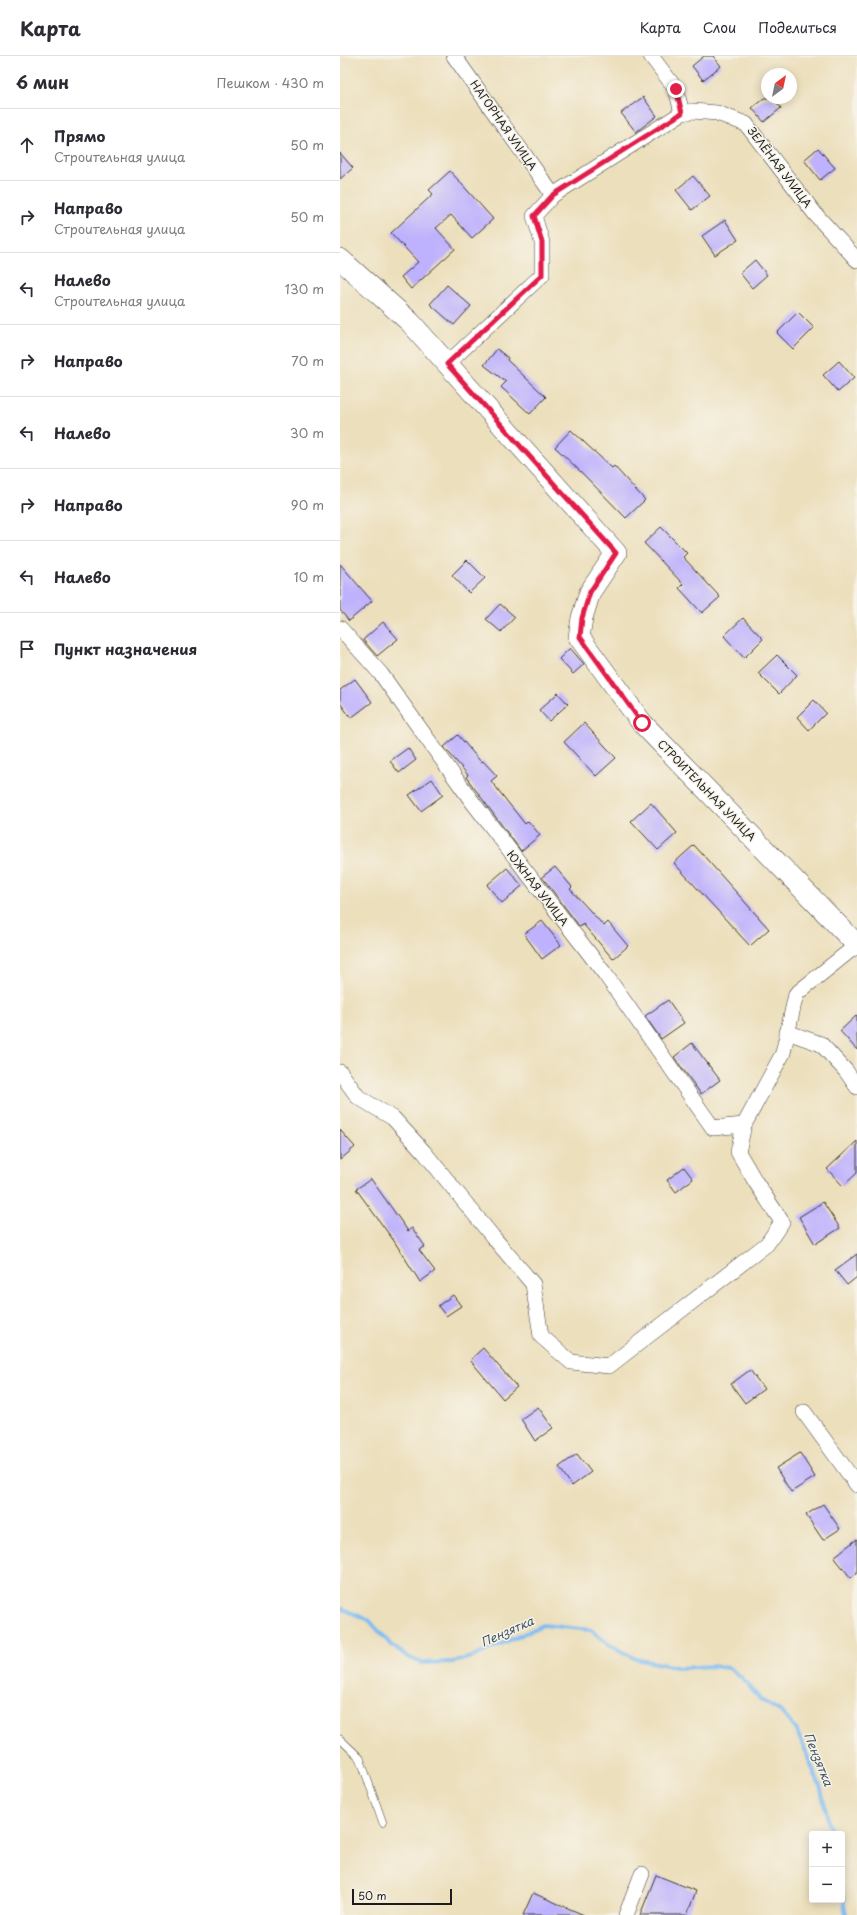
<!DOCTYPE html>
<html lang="ru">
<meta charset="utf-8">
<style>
:root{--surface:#fff;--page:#f7f7f7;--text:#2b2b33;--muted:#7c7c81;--line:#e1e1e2}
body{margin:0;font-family:"Playpen Sans",sans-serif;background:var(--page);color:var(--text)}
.controls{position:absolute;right:12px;bottom:12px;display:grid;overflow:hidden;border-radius:4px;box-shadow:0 2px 10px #0003}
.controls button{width:36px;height:36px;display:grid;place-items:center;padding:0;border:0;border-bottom:1px solid var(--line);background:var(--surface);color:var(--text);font:20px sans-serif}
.compass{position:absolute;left:421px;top:12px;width:36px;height:36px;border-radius:50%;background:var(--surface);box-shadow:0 2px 10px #0003;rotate:33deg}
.scale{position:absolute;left:12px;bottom:10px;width:100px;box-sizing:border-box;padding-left:4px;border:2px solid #1c1c1c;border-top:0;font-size:11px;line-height:14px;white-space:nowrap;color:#1c1c1c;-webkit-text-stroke:3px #f7f3e8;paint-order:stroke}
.stop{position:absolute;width:12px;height:12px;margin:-9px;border:3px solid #e11d48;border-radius:50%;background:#fff}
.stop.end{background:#e11d48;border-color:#fff;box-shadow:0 1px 4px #0008}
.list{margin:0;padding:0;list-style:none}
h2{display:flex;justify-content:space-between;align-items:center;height:52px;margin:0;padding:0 16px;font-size:17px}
h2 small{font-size:13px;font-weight:400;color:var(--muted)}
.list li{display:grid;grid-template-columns:26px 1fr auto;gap:12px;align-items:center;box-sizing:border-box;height:72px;padding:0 16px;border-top:1px solid var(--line)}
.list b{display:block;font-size:15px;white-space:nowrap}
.list p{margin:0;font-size:13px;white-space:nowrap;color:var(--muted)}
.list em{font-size:13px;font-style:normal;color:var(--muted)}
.icon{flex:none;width:22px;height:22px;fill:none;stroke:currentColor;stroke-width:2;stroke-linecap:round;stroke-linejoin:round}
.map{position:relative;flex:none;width:517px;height:1859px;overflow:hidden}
header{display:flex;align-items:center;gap:24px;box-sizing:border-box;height:56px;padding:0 20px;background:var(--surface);border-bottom:1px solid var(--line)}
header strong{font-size:19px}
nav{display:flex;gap:22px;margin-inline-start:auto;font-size:14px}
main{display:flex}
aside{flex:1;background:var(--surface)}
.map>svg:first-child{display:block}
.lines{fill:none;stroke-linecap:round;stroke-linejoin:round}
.stream{stroke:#7fbdf2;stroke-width:4}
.building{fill:#beb1fd}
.lane-casing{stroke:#3b3934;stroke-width:8}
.street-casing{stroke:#3b3934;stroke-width:16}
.secondary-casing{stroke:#3b3934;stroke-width:22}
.lane{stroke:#fff;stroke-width:7}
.street{stroke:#fff;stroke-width:15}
.secondary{stroke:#fff;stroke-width:21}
.route{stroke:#e11d48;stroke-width:5}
.labels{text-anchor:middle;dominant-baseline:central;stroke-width:3;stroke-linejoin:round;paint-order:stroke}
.street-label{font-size:11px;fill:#1c1c1c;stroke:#f7f3e8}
.water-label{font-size:12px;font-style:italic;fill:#3f5467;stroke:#f7f3e8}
</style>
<header>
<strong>Карта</strong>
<nav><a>Карта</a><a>Слои</a><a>Поделиться</a></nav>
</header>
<main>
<aside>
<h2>6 мин<small>Пешком · 430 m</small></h2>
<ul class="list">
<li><svg class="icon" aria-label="ahead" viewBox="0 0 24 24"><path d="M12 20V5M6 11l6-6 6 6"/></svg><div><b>Прямо</b><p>Строительная улица</p></div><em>50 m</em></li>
<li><svg class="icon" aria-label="right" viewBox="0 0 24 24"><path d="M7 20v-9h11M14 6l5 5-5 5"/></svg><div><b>Направо</b><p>Строительная улица</p></div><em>50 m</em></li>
<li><svg class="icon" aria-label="left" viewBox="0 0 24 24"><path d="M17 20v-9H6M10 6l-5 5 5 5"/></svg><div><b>Налево</b><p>Строительная улица</p></div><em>130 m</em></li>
<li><svg class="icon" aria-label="right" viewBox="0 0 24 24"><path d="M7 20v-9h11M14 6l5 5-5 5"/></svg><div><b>Направо</b></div><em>70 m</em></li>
<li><svg class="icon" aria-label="left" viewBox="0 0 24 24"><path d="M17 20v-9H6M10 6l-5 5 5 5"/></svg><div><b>Налево</b></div><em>30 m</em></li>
<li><svg class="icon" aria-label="right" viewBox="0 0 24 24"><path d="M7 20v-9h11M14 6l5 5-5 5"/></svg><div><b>Направо</b></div><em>90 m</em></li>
<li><svg class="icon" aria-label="left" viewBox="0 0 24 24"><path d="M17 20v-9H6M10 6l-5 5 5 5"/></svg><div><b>Налево</b></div><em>10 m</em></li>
<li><svg class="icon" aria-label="arrive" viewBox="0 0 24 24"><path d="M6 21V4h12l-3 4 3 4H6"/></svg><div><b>Пункт назначения</b></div></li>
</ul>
</aside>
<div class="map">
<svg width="517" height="1859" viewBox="0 0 517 1859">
<rect width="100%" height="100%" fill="#f7f3e8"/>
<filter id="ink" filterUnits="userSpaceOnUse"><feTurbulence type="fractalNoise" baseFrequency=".025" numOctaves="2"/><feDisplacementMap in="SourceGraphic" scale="8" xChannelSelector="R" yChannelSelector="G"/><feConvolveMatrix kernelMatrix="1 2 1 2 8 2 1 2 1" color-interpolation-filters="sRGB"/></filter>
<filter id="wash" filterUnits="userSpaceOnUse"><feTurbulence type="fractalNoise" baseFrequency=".012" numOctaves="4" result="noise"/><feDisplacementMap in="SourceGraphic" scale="16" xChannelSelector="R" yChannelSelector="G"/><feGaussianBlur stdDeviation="0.9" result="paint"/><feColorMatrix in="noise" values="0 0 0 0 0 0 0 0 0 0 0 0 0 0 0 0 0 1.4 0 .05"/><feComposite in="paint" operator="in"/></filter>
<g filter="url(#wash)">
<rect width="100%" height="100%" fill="#ecdfbc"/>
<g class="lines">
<g class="stream">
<polyline points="0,1552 29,1564 50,1588 68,1601 82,1607 113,1606 135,1600 203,1569 251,1574 268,1588 296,1603 341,1612 372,1610 389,1612 401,1621 421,1644 440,1655 456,1673 481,1733 491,1778"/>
<polyline points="502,1834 506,1859"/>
</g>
</g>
<g id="blocks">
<g class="building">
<polygon points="364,0 373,0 381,10 363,24 352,10"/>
<polygon points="303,41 317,60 296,76 281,57"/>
<polygon points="424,42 433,42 441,52 424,66 412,52"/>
<polygon points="478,92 495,112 480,124 464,104"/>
<polygon points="0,97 13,112 0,123"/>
<polygon points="110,115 153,163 132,182 111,159 96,172 115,193 71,233 61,221 78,206 51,177 93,138 89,134"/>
<polygon points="353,120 370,140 352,154 336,134"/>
<polygon points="385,164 398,184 375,199 362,180"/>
<polygon points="415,204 427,219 412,232 400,217"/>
<polygon points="107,229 131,250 114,269 90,248"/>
<polygon points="458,256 474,272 453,293 437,277"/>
<polygon points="157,293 168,302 167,304 206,341 190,358 161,331 166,326 144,309"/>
<polygon points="499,305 514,322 498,336 483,319"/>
<polygon points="231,374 272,412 274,410 305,444 286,462 243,418 215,391"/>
<polygon points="321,471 347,497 343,501 380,541 362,557 339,532 343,528 304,487"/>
<polygon points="127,504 145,522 129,537 112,519"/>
<polygon points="0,508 32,545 9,565 0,554"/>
<polygon points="160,548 175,561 161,576 146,563"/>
<polygon points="403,562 423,583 404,602 384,580"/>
<polygon points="43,566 58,583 37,600 23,584"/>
<polygon points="230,592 244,608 233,618 219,603"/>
<polygon points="437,599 457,619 439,638 418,617"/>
<polygon points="15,623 32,646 11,662 0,647 0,634"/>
<polygon points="218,637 228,648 209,665 199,654"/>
<polygon points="474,644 486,657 469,674 457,661"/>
<polygon points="244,667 276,702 256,720 224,686"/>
<polygon points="118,679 141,706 143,705 157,720 151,725 185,768 188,765 200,779 181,795 126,721 128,719 104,691"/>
<polygon points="68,692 76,704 59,717 50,705"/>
<polygon points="92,723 103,739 81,755 69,739"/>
<polygon points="311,747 337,777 318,794 291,765"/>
<polygon points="354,789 429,873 410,890 334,807"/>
<polygon points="215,811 232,831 230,833 264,870 268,866 288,890 273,903 243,868 240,871 202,821"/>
<polygon points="167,812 182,830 162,847 147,829"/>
<polygon points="202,865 221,889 202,903 184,878"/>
<polygon points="328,944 344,967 321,983 305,960"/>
<polygon points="517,959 517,994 500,975"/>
<polygon points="352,987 380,1024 361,1038 334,1001"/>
<polygon points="0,1074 15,1091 0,1104"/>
<polygon points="517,1085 517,1117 503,1130 487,1113"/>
<polygon points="344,1111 353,1123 336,1136 327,1124"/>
<polygon points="31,1123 68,1175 72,1172 85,1190 79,1194 95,1215 80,1226 54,1185 16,1133"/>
<polygon points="483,1146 500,1172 475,1188 459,1161"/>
<polygon points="517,1198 517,1221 507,1229 495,1214"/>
<polygon points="113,1239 121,1250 106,1260 98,1250"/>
<polygon points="143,1292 177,1331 163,1343 130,1304"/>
<polygon points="410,1314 424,1333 405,1347 391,1328"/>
<polygon points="198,1351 213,1372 195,1385 181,1363"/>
<polygon points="460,1397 475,1421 451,1436 436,1412"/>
<polygon points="237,1398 251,1416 232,1430 219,1411"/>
<polygon points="483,1448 500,1473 483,1484 466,1459"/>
<polygon points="517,1483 517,1517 511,1522 494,1501"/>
<polygon points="316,1819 356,1835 347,1859 300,1859"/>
<polygon points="193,1837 244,1859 183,1859"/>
</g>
</g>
</g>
<g filter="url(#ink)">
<use href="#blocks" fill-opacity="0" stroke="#3b3934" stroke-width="1"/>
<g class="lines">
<g class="lane-casing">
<polyline id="lane" points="0,1683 20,1702 43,1767"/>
</g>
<g class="street-casing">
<g id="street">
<polyline points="114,0 213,139"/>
<polyline points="342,57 353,55 377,57 406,68 476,159 517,204"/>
<polyline points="107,308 202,219 202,186 194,160 213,139 342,57 336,33 311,0"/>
<polyline points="0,572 41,618 131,744 265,918 373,1072 404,1069"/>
<polyline points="447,976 481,988 506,1015 517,1031"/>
<polyline points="0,1016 18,1041 53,1062 84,1096 153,1181 193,1228 201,1280 231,1306 269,1310 427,1188 442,1166 415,1125 398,1096 404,1069 443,997 456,938 517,889"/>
<polyline points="464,1356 517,1429"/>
<polyline points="286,1859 302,1818"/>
</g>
</g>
<g class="secondary-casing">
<polyline id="secondary" points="0,203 70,266 276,497 250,536 242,562 239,581 302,667 517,889"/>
</g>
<use href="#lane" class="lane"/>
<use href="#street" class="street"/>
<use href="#secondary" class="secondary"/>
</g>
</g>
<g class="lines" filter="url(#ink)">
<polyline class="route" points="302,667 240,581 242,562 250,536 276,497 107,308 202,219 202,186 194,160 213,139 342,57 336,33"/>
</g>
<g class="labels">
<g class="street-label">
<text transform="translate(164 69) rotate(55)">НАГОРНАЯ УЛИЦА</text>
<text transform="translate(440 111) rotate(53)">ЗЕЛЁНАЯ УЛИЦА</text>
<text transform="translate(367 734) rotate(46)">СТРОИТЕЛЬНАЯ УЛИЦА</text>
<text transform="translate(198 832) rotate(52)">ЮЖНАЯ УЛИЦА</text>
</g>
<g class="water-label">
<text transform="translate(167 1575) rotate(-24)">Пензятка</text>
<text transform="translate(479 1703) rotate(68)">Пензятка</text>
</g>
</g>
</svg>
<div class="controls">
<button>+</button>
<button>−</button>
</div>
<svg class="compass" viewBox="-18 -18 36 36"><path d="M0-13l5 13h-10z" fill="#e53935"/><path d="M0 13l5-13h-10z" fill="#7c7c81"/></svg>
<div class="scale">50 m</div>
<div class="stop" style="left:302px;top:667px"></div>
<div class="stop end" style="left:336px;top:33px"></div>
</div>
</main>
